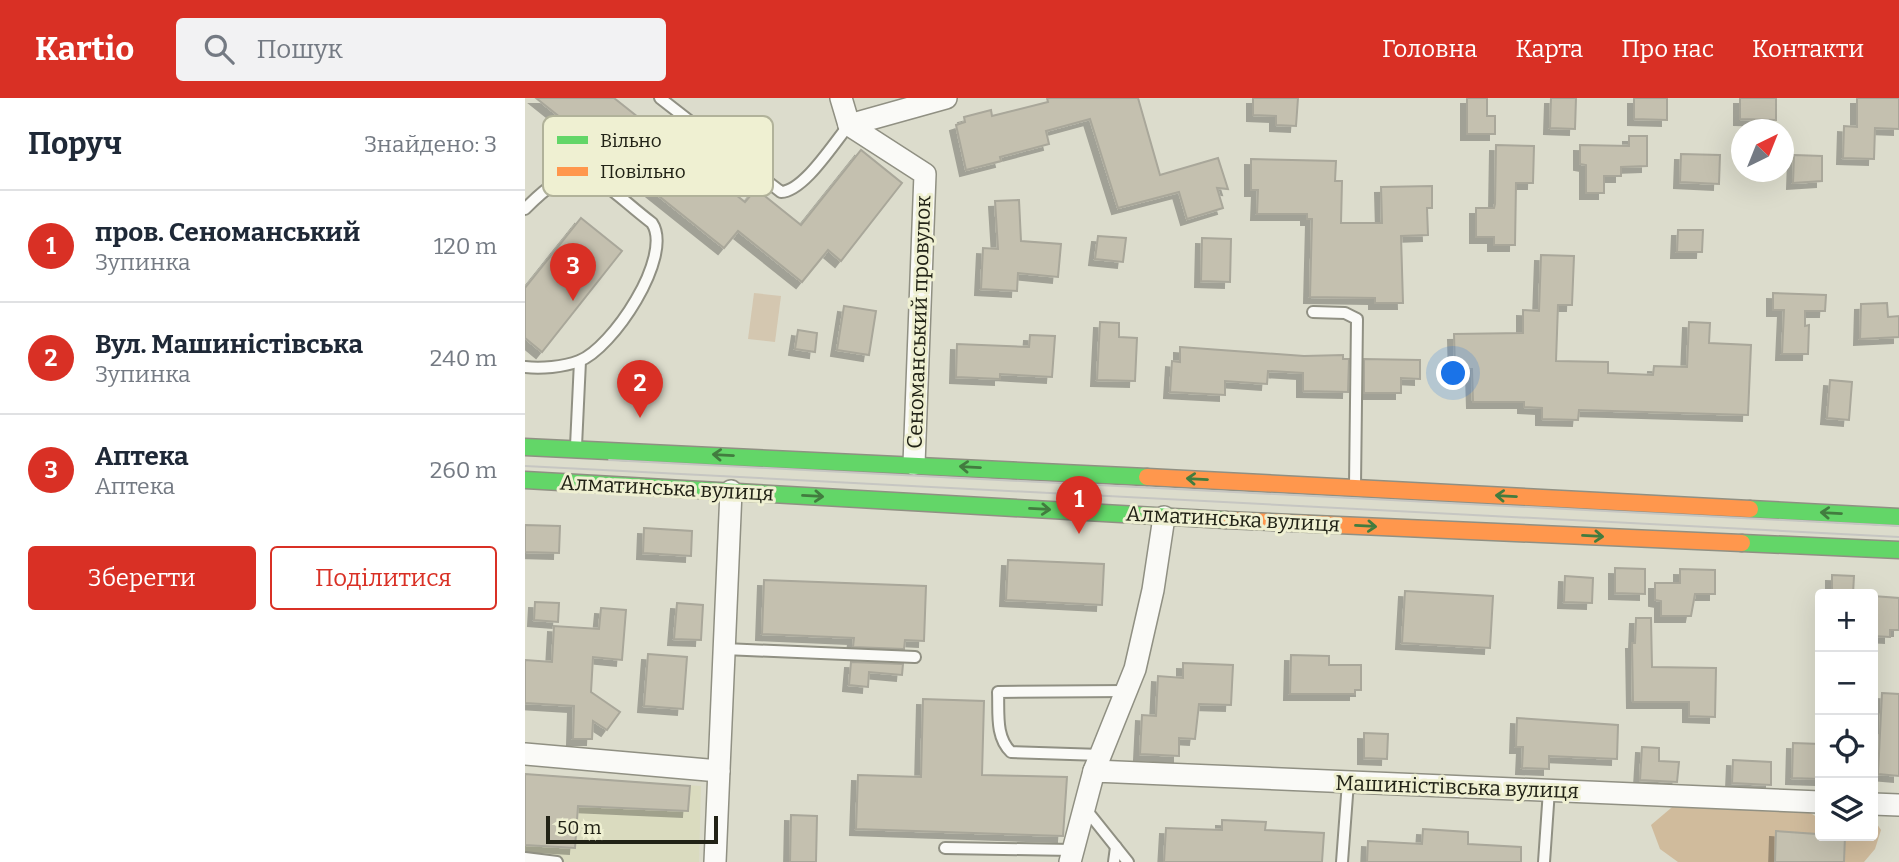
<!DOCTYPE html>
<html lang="uk">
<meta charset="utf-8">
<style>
:root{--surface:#fff;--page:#f2f2f3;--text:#1f2937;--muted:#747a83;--line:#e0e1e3;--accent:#d93025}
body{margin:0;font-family:Bitter,serif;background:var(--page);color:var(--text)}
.controls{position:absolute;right:21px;bottom:21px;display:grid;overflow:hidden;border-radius:7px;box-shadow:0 7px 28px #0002}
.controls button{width:63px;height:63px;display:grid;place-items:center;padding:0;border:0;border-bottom:2px solid var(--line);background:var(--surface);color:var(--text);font:35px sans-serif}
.compass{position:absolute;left:1206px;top:21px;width:63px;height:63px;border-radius:50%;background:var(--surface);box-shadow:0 7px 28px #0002;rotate:43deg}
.scale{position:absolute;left:21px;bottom:18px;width:172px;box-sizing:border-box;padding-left:7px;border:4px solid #212216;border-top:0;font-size:19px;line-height:24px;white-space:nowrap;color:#212216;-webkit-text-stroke:5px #eff0d2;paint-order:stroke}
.you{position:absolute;left:929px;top:276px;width:24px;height:24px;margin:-18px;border:5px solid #fff;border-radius:50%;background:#1a73e8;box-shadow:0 0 0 10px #1a73e833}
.badge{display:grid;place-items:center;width:46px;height:46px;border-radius:50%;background:var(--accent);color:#fff;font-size:23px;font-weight:700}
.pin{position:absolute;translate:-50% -58px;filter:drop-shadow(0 2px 4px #0008)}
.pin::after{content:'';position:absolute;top:37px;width:24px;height:21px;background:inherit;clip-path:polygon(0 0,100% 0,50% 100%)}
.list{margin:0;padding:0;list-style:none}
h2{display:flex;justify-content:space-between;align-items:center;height:91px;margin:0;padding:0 28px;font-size:30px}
h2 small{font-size:23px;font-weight:400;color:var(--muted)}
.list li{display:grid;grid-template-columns:46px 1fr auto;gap:21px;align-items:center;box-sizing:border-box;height:112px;padding:0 28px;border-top:2px solid var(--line)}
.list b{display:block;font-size:26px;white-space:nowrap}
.list p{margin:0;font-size:23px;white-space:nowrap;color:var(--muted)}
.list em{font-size:23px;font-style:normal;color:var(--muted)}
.actions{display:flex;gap:14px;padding:21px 28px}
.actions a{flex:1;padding:16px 0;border:2px solid var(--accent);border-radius:7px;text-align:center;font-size:24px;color:var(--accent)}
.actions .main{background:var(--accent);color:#fff}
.icon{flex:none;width:38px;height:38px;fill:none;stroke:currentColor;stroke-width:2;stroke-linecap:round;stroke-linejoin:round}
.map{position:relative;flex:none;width:1374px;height:764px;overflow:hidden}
header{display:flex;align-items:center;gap:42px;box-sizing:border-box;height:98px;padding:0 35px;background:var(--accent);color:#fff}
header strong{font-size:33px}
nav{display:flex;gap:38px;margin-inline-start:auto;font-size:24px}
.search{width:490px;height:63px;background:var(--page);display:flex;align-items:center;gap:18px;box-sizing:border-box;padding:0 24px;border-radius:7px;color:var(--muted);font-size:26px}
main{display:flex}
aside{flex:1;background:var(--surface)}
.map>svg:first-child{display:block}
.built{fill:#dadbbf}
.green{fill:#d4c7b0}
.forest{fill:#d0bb9c}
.building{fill:#c4c0af;stroke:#a9a79a;stroke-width:2;filter:url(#shadow)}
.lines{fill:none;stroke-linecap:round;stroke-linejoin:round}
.lane-casing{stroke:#909083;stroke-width:14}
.street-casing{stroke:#909083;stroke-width:24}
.fast-casing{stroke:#909083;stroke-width:19}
.slow-casing{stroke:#909083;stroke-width:19}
.lane{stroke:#fafaf7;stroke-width:10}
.street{stroke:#fafaf7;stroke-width:21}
.fast{stroke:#63d668;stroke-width:16}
.slow{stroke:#ff974d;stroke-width:16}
.tram{stroke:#c6c6c2;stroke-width:2}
.oneway{stroke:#427c3f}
.labels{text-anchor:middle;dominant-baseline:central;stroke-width:6;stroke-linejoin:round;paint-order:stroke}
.street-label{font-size:21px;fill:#212216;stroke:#eff0d2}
.key{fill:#eff0d2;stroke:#b1b29a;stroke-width:2}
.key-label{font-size:19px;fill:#212216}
</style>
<header>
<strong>Kartio</strong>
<div class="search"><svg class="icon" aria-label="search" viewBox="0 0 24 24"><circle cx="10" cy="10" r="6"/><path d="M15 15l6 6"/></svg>Пошук</div>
<nav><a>Головна</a><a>Карта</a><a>Про нас</a><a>Контакти</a></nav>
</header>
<main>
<aside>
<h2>Поруч<small>Знайдено: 3</small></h2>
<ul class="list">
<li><span class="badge">1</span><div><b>пров. Сеноманський</b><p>Зупинка</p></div><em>120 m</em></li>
<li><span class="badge">2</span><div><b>Вул. Машиністівська</b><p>Зупинка</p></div><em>240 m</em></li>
<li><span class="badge">3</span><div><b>Аптека</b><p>Аптека</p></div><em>260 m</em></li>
</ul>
<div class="actions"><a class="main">Зберегти</a><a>Поділитися</a></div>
</aside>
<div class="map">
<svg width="1374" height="764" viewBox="0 0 1374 764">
<defs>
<filter id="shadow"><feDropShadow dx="-6" dy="6" stdDeviation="0" flood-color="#0004"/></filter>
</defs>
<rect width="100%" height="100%" fill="#dcdccc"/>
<polygon class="built" points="0,676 176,688 174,764 0,764"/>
<polygon class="green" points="229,195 256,198 250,244 223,241"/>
<polygon class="forest" points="1152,705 1279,711 1295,721 1295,738 1348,738 1348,720 1356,732 1350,751 1339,764 1153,764 1135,751 1126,727"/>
<g class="building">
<polygon points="11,0 89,0 220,104 231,91 276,127 336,52 377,85 316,163 303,152 277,184 213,133 199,150"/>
<polygon points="522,0 613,0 635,77 693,60 703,91 692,90 698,110 662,121 654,94 593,110 565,21 521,33 524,46 475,59 476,63 441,72 431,27 440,24 439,19 466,12 467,18 523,4"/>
<polygon points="728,0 773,0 771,28 751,27 751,18 728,17"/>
<polygon points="942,0 962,0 962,18 970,18 970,36 942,36"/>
<polygon points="1026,0 1051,0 1050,31 1025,30"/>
<polygon points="1109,0 1142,0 1142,22 1109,21"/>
<polygon points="1215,0 1251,0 1251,22 1215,21"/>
<polygon points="1332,0 1374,0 1374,31 1350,30 1349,61 1318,60 1319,28 1332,29"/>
<polygon points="1104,38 1122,38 1122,68 1096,69 1096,78 1079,78 1079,95 1061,95 1061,67 1055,66 1055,47 1104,48"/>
<polygon points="971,47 1009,48 1008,85 991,85 990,147 969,147 969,139 951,139 951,110 969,110 970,106"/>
<polygon points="1156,56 1195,57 1194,86 1155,84"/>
<polygon points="1269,57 1297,58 1297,83 1268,85"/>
<polygon points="726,61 811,63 810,83 817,83 816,125 857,125 856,89 907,88 907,110 902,110 903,137 876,138 878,205 850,205 850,200 785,199 787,121 782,121 782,116 732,116 733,92 726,92"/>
<polygon points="494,102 496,143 536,146 533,179 493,175 492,193 456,191 458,150 473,151 470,103"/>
<polygon points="56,120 97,153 17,254 0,240 0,190"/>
<polygon points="1153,132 1178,132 1177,154 1152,154"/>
<polygon points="573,138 601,140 598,164 570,161"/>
<polygon points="677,140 706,141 705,184 676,183"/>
<polygon points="1016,157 1049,158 1047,207 1033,207 1031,263 1083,264 1083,275 1128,277 1129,268 1162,269 1164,224 1185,225 1184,245 1226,247 1223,317 1054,312 1053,322 1017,321 1017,310 999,309 999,304 948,304 947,271 930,271 929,236 998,235 998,212 1014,213"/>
<polygon points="1248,195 1301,197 1300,213 1280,213 1280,228 1284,227 1283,256 1257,256 1259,212 1248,212"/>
<polygon points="1362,205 1363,219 1374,218 1374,239 1335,241 1336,206"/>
<polygon points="319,208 351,213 344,257 312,252"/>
<polygon points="575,224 594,225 594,239 612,240 610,283 572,282"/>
<polygon points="273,232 292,235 290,254 270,251"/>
<polygon points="505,237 530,238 527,279 475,276 475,281 431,279 432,246 504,249"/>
<polygon points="655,249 779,258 818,257 818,261 824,261 823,294 778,293 778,275 743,273 742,286 700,283 700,297 645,294 647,263 655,264"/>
<polygon points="839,261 895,262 895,281 876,280 876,295 839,295"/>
<polygon points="1305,282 1327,284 1324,322 1302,320"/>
<polygon points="0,427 35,428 34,455 0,454"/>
<polygon points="119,430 167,433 166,458 118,455"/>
<polygon points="483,462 579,466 577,507 481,502"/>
<polygon points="1090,470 1120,471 1120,496 1090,495"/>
<polygon points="1155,471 1190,472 1190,496 1170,496 1166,518 1136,518 1136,503 1130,502 1130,485 1155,485"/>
<polygon points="1307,477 1329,478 1328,496 1307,496"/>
<polygon points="1040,478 1068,480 1067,505 1039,504"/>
<polygon points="239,482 401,488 399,543 380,542 379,551 328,549 329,540 237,536"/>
<polygon points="880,493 968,498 965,550 877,545"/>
<polygon points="1348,498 1374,500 1374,532 1365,532 1365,539 1348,538"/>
<polygon points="10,504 34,505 33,524 9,522"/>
<polygon points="152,505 178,507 176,542 149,541"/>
<polygon points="76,510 101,512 97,562 68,559 66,594 95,614 82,632 68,623 67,641 48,641 49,608 0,605 0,562 27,564 29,528 74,531"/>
<polygon points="1111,520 1126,520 1127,569 1191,570 1190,619 1164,618 1164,604 1108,604 1107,545 1110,545"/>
<polygon points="123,556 162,559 158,611 119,608"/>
<polygon points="766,557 804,558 804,567 836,567 836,592 830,592 830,596 765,596"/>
<polygon points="326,564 378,566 377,577 344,574 343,589 324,587"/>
<polygon points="658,565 708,567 706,607 674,606 670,641 654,640 654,658 615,656 617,617 631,618 633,578 658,580"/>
<polygon points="1357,595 1374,596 1374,678 1353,676"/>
<polygon points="398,601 459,603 457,677 542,679 538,738 331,731 333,677 396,679"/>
<polygon points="992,620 1093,627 1092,661 1024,658 1024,671 997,670 998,649 991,649"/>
<polygon points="839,635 863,636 862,661 839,660"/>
<polygon points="1268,645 1295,646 1295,681 1267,680"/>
<polygon points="1117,649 1134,650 1134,663 1154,664 1152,684 1115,682"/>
<polygon points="1208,662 1246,664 1246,687 1207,685"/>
<polygon points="0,676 165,688 163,713 53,708 50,750 0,747"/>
<polygon points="266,717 292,718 291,764 265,764"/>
<polygon points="697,722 741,724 740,732 799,735 797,764 639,764 641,730 697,732"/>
<polygon points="898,731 943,734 943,746 996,749 996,764 842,764 843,743 897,746"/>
<polygon points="1251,733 1320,738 1319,764 1250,764"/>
</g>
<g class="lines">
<g class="lane-casing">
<g id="lane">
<path d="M 135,0 L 256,94 C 279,93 308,46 324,27"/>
<path d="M 0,111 C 59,50 72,83 127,125 C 149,158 87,251 54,263 C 38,269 16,271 0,269"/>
<polyline points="788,214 820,215 832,221 830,387"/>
<polyline points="51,348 55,263"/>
<polyline points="199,551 390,559"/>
<path d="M 576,657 L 486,654 C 470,639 474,614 473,594 L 602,593"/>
<polyline points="559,709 603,764"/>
<polyline points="420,750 547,752"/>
<polyline points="0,760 32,764"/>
<polyline points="589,764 591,749"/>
<polyline points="817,764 823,684"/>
<polyline points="1019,764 1024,692"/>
</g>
</g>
<g class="street-casing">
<g id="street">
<polyline points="316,0 324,27 400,76 389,366"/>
<polyline points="324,27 421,0"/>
<polyline points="0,656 194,673"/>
<polyline points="569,673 610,571 628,492 639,419"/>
<polyline points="1348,706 1374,707"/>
<polyline points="190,764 206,393"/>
<polyline points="545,764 569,673 1295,704"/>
</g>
</g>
<g class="fast-casing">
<g id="fast">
<polyline points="0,349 622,379"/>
<polyline points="0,382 701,422"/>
<polyline points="1225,411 1374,419"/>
<polyline points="1217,445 1374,452"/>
</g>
</g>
<g class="slow-casing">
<g id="slow">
<polyline points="622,379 1225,411"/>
<polyline points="701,422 1217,445"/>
</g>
</g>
<use href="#lane" class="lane"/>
<use href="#street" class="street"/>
<use href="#fast" class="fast"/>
<use href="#slow" class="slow"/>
<g class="tram">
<polyline points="84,362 1374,428"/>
<polyline points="0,368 1374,439"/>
</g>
</g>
<defs><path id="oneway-shaft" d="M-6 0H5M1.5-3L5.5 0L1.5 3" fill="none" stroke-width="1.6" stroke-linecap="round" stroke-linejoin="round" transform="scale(1.75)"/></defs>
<g class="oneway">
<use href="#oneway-shaft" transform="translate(198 357) rotate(-177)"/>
<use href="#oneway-shaft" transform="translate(445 369) rotate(-177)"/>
<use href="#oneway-shaft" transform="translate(672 381) rotate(-177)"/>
<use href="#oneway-shaft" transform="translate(288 398) rotate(3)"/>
<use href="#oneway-shaft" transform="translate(981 398) rotate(-177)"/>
<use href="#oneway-shaft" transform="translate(515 411) rotate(3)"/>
<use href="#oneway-shaft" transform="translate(1306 415) rotate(-177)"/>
<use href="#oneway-shaft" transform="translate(841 428) rotate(3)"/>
<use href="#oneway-shaft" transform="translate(1068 438) rotate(3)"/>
</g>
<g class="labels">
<g class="street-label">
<text transform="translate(394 224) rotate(-88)">Сеноманський провулок</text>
<text transform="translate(142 390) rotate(3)">Алматинська вулиця</text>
<text transform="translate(708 421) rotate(3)">Алматинська вулиця</text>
<text transform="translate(932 689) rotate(2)">Машиністівська вулиця</text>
</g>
</g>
<rect x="18" y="18" width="230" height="80" rx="10" class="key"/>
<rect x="32" y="38" width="31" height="8" fill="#63d668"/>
<rect x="32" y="69" width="31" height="9" fill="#ff974d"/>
<g class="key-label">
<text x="75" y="49">Вільно</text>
<text x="75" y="80">Повільно</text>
</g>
</svg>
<div class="controls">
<button>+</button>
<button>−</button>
<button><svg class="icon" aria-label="locate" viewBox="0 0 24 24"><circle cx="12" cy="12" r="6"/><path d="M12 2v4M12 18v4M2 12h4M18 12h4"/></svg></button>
<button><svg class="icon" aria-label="layers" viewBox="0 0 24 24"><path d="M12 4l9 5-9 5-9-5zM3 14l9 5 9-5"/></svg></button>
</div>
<svg class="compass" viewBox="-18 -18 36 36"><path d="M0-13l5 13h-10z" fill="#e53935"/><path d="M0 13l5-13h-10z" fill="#747a83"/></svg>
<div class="scale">50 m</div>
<div class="you"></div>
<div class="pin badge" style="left:554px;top:436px">1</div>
<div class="pin badge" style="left:115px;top:320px">2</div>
<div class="pin badge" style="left:48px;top:203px">3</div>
</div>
</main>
